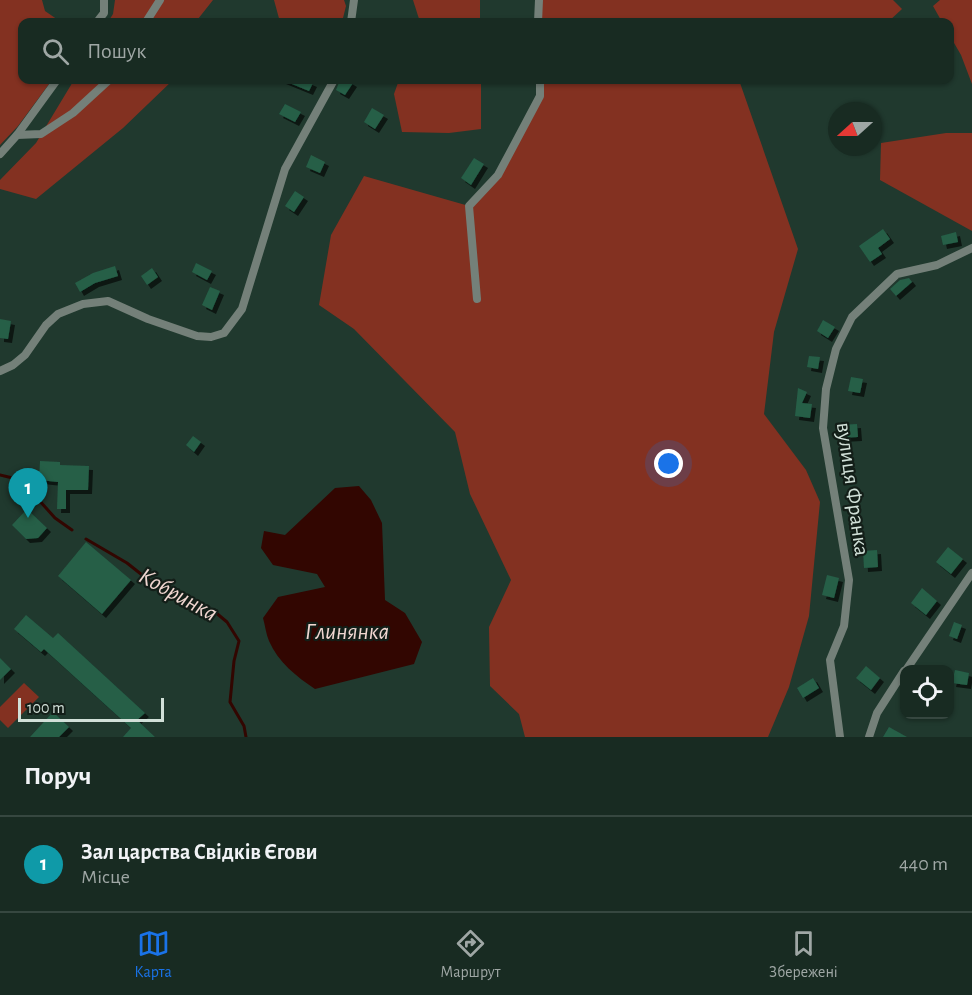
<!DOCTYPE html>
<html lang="uk">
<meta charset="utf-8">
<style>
:root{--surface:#182b22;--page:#25372f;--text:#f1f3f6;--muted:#9fa7a5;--line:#364740;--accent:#1a73e8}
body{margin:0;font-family:"Alegreya Sans",sans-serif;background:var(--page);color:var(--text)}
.controls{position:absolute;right:18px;bottom:18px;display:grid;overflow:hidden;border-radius:12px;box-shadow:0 2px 4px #0004}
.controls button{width:54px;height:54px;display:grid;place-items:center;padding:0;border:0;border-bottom:2px solid var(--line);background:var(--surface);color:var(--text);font:30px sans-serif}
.compass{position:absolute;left:828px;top:102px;width:54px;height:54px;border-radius:50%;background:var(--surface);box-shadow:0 2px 4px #0004;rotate:249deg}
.scale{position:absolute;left:18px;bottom:15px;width:146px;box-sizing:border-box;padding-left:6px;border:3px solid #d1e0d8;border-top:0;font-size:16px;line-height:21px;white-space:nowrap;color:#d1e0d8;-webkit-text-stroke:4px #131e18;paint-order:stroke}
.you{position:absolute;left:669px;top:464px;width:21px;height:21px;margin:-15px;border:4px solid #fff;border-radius:50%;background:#1a73e8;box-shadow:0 0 0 9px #1a73e833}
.badge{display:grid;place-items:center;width:39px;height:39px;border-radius:50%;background:var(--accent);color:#fff;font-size:20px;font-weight:700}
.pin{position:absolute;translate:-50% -50px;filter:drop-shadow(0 2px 3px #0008)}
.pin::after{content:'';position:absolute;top:32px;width:21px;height:18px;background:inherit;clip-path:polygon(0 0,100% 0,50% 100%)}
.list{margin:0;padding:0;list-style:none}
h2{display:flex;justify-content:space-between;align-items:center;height:78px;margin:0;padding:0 24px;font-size:26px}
h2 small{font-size:20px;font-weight:400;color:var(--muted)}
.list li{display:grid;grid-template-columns:39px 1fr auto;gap:18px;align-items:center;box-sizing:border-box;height:96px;padding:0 24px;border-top:2px solid var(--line)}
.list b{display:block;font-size:22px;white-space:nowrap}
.list p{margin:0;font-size:20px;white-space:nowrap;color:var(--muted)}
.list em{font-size:20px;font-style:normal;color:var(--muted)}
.icon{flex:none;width:33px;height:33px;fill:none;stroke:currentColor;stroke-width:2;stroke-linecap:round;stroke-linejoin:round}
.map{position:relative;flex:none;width:972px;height:737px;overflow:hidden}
.search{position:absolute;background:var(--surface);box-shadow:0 2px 4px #0004;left:18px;right:18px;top:18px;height:66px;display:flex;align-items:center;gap:15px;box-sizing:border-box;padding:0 21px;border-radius:12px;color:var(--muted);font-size:22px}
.sheet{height:174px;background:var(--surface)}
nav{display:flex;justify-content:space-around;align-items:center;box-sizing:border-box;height:84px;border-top:2px solid var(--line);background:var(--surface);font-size:16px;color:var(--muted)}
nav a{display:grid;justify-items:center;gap:3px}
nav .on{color:var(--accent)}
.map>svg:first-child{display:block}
.green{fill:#833121}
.water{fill:#320601}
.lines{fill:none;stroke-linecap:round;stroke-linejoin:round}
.stream{stroke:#320601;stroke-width:3}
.building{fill:#255f47;filter:url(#shadow)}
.street{stroke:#748079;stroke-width:8}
.labels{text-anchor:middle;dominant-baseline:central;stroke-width:4.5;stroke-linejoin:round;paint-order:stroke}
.street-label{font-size:22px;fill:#d1e0d8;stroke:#131e18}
.water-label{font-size:24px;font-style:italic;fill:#f1d7d1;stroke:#131e18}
</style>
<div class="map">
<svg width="972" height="737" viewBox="0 0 972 737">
<defs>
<filter id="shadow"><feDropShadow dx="4" dy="4" stdDeviation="0" flood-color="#0009"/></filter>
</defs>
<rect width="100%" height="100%" fill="#20392e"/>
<g class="green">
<polygon points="0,0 42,0 45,11 61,22 22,22 22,80 52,80 18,126 0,145"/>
<polygon points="115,0 213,0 198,19 199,22 108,22 113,14"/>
<polygon points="274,0 344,0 346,6 342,22 280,22"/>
<polygon points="413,0 480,0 480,22 420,22"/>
<polygon points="539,0 893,0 902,9 888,22 538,22"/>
<polygon points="940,0 972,0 972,84 961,55 950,36 950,22 942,22 933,6"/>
<polygon points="74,80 173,80 123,128 36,199 0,189 0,180 36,143"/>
<polygon points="399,80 481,80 481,129 449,133 402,132 394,94"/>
<polygon points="540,80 739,80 798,249 774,332 764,414 806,470 820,502 809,616 789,687 768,737 525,737 519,714 490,686 489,627 511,580 470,494 455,432 354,329 319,305 331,235 364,176 469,206 498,175 540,96"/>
<polygon points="946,133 972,133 972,231 880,180 881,143"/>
<polygon points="24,683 39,697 8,728 0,720 0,707"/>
</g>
<path class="water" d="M 359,486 L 371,500 L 382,523 L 385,600 L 405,613 L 422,642 L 414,664 L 315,689 C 297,677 278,662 269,641 C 266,634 265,625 263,618 L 278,597 L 325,587 L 317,574 L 273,565 L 261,548 L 264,531 L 285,535 L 335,488 Z"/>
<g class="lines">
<g class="stream">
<polyline points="0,475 21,480 55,518 72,530"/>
<polyline points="86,539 127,563 156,586 189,603 215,612 227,622 239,641 234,661 230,702 244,726 246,737"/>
</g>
</g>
<g class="building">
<polygon points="282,80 306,80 313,83 309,91"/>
<polygon points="340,80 348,80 353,83 345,95 336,90"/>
<polygon points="285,104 301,112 295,122 279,114"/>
<polygon points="372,108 384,115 375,129 364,122"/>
<polygon points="311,155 325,162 320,173 306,167"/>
<polygon points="474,158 484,164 471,185 461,178"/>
<polygon points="295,191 304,197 294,212 285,206"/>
<polygon points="883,229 890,239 878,248 882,254 870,262 859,246"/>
<polygon points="956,232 958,242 943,245 941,236"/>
<polygon points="196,263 212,271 207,280 192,272"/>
<polygon points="115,266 118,276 95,283 80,292 75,283 93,273"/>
<polygon points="152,268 158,277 147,285 141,276"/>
<polygon points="909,278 912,282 896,296 890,289 900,280"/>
<polygon points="210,287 220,291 212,310 202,305"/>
<polygon points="0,319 11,321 8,339 0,338"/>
<polygon points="823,320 835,327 828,338 817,331"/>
<polygon points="809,356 820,357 818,369 807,367"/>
<polygon points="851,377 863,379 860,393 848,391"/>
<polygon points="798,388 807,392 802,403 812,404 810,418 795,416"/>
<polygon points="857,424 858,437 840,438 840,425"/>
<polygon points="193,436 201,442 194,452 186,445"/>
<polygon points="40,461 60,462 60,465 89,466 88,490 66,490 66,509 57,509 58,482 39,480"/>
<polygon points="27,509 47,528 38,538 26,539 12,525"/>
<polygon points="86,542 131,580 102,614 58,576"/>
<polygon points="948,547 963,559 951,574 936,562"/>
<polygon points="877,550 878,567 864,568 863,551"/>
<polygon points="827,575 839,578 834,598 822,595"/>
<polygon points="922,588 937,601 926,615 911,603"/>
<polygon points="26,615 53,638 58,633 145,713 137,720 155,737 123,737 131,728 44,649 41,652 14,629"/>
<polygon points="954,622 962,625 957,639 949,636"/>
<polygon points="0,658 11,669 0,680"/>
<polygon points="866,666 880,678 871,690 856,678"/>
<polygon points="955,670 969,673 967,685 952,683"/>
<polygon points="813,678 819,688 803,698 797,688"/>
<polygon points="53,712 69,727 59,737 30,737"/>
<polygon points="889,727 907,737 883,737"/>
</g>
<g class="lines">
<g class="street">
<polyline points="97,22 104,13 104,0"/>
<polyline points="146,22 160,0"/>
<polyline points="351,22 354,0"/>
<polyline points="538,22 539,0"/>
<polyline points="17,135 57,80"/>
<polyline points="0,154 17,135 41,134 73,113 109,80"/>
<polyline points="477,299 469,206 498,175 540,96 540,80"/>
<polyline points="0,371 13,365 25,355 46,325 58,314 83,304 108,301 148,319 197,336 211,337 224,333 242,309 285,169 334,80"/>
<polyline points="906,670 972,573"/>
<polyline points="840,737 830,660 844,626 849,580 823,428 826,389 836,349 852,317 897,274 937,265 972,248"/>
<polyline points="869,737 877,713 904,671"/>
</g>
</g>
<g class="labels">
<g class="street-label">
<text transform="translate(853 489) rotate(82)">вулиця Франка</text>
</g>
<g class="water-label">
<text transform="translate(178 595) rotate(29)">Кобринка</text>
<text x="347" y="632">Глинянка</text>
</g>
</g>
</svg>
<div class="controls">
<button><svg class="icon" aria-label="locate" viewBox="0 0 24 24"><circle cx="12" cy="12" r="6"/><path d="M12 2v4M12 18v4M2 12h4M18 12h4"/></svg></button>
</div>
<svg class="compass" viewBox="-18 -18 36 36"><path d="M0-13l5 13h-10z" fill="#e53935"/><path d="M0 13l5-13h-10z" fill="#9fa7a5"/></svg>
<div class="scale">100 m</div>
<div class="you"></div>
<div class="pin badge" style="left:28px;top:518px;background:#0f9aa8">1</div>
<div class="search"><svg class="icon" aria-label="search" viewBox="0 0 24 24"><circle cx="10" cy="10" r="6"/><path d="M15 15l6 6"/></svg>Пошук</div>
</div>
<section class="sheet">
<h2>Поруч<small></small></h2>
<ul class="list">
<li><span class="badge" style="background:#0f9aa8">1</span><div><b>Зал царства Свідків Єгови</b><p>Місце</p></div><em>440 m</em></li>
</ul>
</section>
<nav>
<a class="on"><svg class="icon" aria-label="map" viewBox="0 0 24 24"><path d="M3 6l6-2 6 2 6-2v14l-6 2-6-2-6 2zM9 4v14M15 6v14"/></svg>Карта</a>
<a><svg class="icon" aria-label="directions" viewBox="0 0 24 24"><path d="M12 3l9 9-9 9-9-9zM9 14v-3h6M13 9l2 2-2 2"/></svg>Маршрут</a>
<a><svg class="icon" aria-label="saved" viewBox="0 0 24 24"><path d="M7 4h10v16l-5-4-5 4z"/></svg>Збережені</a>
</nav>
